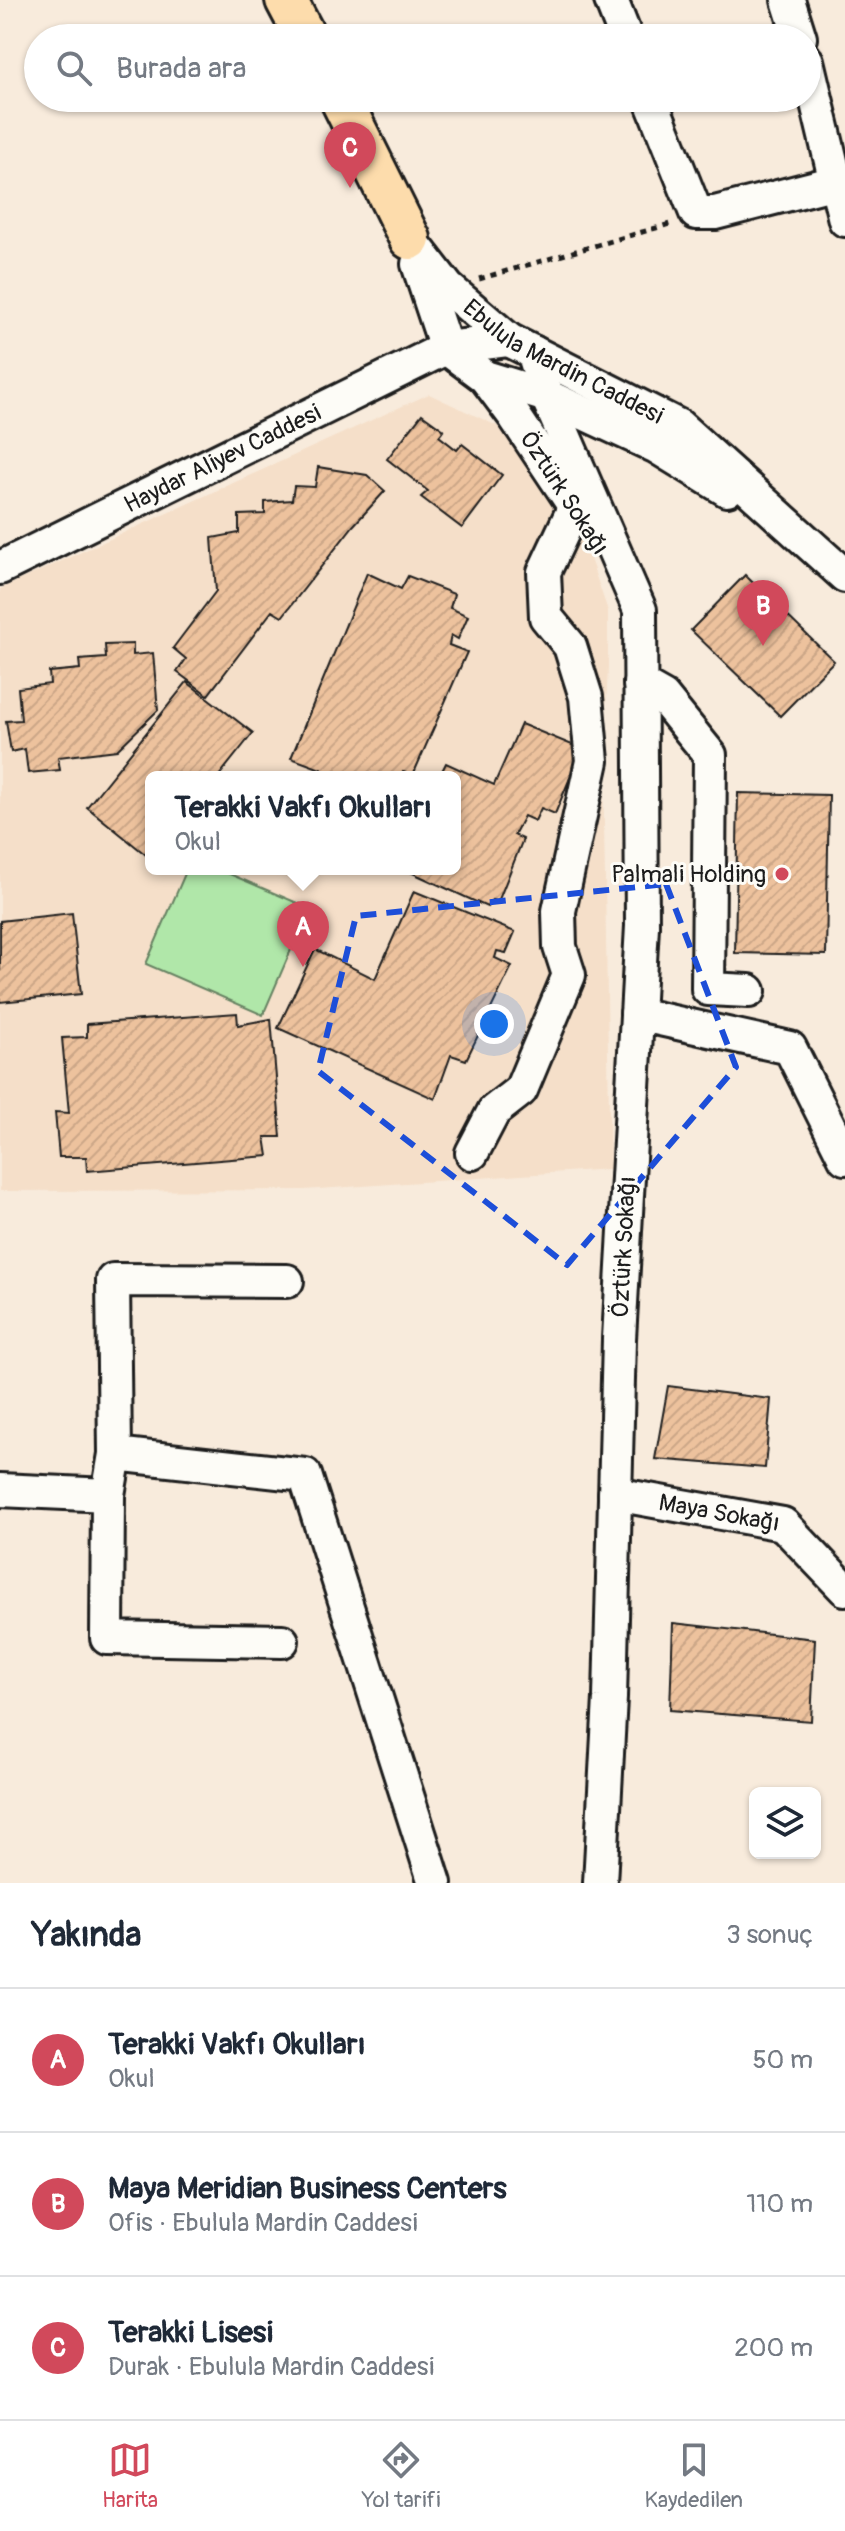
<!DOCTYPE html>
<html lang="tr">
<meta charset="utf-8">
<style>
:root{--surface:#fff;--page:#f6f6f7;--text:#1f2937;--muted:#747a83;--line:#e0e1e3;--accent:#d1495b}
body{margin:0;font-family:Pangolin,sans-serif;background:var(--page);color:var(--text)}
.controls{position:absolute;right:24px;bottom:24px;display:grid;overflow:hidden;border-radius:12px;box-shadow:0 2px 6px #0004}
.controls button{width:72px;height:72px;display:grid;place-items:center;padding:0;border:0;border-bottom:2px solid var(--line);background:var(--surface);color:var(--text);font:40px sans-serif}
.you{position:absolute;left:494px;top:1024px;width:28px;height:28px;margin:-20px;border:6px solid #fff;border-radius:50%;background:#1a73e8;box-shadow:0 0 0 12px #1a73e833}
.badge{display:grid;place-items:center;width:52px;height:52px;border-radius:50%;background:var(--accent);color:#fff;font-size:26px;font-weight:700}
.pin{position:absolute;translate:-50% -66px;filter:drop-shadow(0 2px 4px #0008)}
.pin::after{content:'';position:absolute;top:42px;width:28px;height:24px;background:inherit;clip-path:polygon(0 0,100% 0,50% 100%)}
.popup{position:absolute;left:145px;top:771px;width:316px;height:104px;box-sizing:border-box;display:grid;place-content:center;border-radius:12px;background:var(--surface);filter:drop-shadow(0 2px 6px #0005);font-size:26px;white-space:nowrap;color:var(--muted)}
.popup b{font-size:30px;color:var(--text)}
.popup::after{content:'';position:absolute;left:50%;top:100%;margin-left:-16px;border:16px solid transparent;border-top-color:var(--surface)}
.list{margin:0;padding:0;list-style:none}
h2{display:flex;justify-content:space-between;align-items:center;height:104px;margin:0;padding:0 32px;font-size:34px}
h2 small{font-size:26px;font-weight:400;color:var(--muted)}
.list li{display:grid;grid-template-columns:52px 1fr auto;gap:24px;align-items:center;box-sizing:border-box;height:144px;padding:0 32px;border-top:2px solid var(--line)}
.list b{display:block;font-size:30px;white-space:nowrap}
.list p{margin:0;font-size:26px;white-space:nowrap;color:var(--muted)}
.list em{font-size:26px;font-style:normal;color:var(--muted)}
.icon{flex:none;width:44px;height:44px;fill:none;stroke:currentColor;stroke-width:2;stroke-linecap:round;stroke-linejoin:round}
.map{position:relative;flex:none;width:845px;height:1883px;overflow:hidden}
.search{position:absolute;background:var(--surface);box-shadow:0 2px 6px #0004;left:24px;right:24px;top:24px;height:88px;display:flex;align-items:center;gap:20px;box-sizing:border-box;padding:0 28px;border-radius:44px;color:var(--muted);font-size:30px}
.sheet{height:536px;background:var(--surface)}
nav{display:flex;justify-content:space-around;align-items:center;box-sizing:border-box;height:112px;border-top:2px solid var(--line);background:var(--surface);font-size:22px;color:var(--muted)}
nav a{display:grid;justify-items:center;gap:4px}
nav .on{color:var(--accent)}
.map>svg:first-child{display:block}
.built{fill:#f5dfc9;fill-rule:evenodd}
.park{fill:#b0e7a9;stroke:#668262;stroke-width:2}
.building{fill:url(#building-hatch);stroke:#1c1c1c;stroke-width:2}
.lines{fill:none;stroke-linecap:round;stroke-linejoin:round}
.minor-casing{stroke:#1c1c1c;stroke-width:38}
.major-casing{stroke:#1c1c1c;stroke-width:46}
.path{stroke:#1c1c1c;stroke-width:5;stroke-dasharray:6 6;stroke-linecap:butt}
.minor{stroke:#fdfcf7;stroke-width:32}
.major{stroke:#fddcac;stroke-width:40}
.marked{fill:none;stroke:#1d4ed8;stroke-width:6;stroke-dasharray:16 10;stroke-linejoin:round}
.poi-dot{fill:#d1495b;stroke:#fdfcf7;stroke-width:3}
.labels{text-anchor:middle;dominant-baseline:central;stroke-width:6;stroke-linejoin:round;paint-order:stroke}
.street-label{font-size:24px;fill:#1c1c1c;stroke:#fdfcf7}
.poi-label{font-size:24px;fill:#1c1c1c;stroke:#fdfcf7;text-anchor:end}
</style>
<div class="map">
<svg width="845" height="1883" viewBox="0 0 845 1883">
<defs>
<pattern id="building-hatch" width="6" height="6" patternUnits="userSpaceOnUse" patternTransform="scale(2)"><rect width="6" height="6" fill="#edc29d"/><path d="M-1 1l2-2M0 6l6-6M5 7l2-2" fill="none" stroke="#cba687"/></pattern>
</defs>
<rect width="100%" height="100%" fill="#f8ebdc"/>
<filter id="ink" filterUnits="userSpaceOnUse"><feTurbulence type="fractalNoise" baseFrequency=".0125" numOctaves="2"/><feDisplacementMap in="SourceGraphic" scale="16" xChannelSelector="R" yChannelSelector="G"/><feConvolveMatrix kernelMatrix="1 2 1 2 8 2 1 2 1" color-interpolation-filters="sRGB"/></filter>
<g filter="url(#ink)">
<path class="built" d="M 429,394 L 508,431 L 584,541 L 608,611 L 608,668 L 603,765 L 610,1169 L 304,1190 L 0,1191 L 0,589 ZM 151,777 L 455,777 L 455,869 L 151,869 Z"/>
<polygon class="park" points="187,869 218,869 309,908 263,1015 146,964"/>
<g class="building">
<polygon points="422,414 444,430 439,436 457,450 462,444 502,475 462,528 421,497 428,491 387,459"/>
<polygon points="318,467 367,475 385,491 353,526 282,617 272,611 208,695 177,672 186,659 173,648 216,591 212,538 239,533 239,515 265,514 265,502 292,500 294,486 315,487"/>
<polygon points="367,573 401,589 408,576 454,594 450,608 468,616 458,639 451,635 449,645 467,652 413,775 403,772 401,777 317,777 321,769 291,758"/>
<polygon points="745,575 834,661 780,716 691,630"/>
<polygon points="133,644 133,655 153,653 158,710 117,750 58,757 60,770 28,773 25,749 11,752 6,721 21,720 18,688 50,684 49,672 80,669 79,660 106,658 105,645"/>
<polygon points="187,682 253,733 218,777 151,777 151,859 87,807"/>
<polygon points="521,724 582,749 555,814 541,808 535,821 524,816 514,835 523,839 498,902 492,900 487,907 404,869 455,869 455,777 439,777 446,763 494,785"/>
<polygon points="738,793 829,795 826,955 735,953"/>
<polygon points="414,891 515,932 506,953 497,951 495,958 512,966 466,1060 451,1055 435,1099 278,1028 315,949 375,979"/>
<polygon points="72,913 81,994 0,1002 0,921"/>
<polygon points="237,1013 238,1025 271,1019 281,1137 265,1137 268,1156 87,1171 86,1157 59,1157 55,1112 69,1113 62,1038 87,1037 87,1024"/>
<polygon points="668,1386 771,1399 765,1468 655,1459"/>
<polygon points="673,1623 815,1639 811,1721 670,1710"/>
</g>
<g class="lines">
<g class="minor-casing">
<g id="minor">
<polyline points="611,0 626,38"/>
<polyline points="788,0 800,38"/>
<polyline points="807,61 845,220"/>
<polyline points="650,98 696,213 715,213 836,182"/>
<path id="s1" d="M 410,239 L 448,288 L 509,340 L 679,426 L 845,576"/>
<polyline points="418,264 446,348 485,377 547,396 657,447 727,490"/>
<polyline points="533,352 547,396 640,610 642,926 619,1339 610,1698 600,1883"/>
<polyline points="485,377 515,417 583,519"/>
<path id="s2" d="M 0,568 L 446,348 L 509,340"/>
<polyline points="640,684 663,697 710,755 708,989 749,991"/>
<polyline points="637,1014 790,1048 845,1158"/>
<polyline points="472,1153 494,1111 521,1090 569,975 560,947 559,911 592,761 586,697 570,646 546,617 544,572 575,506"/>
<polyline points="115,1454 113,1280 287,1281"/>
<polyline points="0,1490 108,1495 115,1454 305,1475 435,1883"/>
<path id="s3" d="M 615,1494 L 783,1524 L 845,1589"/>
<polyline points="108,1495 107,1638 282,1641"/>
</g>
</g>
<g class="major-casing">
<g id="major">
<polyline points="286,0 306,38"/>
<polyline points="340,98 410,239"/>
</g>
</g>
<polyline class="path" points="479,279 670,224"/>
<use href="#minor" class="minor"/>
<use href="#major" class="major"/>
</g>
</g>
<path class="marked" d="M 666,884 L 736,1067 L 567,1265 L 318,1071 L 356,916 Z"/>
<circle class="poi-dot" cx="782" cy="874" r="8"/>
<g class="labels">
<g class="street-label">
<text stroke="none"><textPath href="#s1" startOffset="200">Ebulula Mardin Caddesi</textPath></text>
<text stroke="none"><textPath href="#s2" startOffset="248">Haydar Aliyev Caddesi</textPath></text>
<text transform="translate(564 493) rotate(57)">Öztürk Sokağı</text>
<text transform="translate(624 1247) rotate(-87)">Öztürk Sokağı</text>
<text stroke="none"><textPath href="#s3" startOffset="106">Maya Sokağı</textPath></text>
</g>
<g class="poi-label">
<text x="766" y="874">Palmali Holding</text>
</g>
</g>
</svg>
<div class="controls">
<button><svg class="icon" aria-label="layers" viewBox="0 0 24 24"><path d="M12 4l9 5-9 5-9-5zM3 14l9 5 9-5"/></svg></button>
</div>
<div class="you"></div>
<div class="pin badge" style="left:303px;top:967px">A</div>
<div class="popup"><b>Terakki Vakfı Okulları</b>Okul</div>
<div class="pin badge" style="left:763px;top:646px">B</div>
<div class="pin badge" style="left:350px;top:188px">C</div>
<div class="search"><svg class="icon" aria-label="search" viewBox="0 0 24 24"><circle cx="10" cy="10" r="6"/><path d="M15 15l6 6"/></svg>Burada ara</div>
</div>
<section class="sheet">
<h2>Yakında<small>3 sonuç</small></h2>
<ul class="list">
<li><span class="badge">A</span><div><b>Terakki Vakfı Okulları</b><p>Okul</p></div><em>50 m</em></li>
<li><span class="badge">B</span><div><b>Maya Meridian Business Centers</b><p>Ofis · Ebulula Mardin Caddesi</p></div><em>110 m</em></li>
<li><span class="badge">C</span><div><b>Terakki Lisesi</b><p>Durak · Ebulula Mardin Caddesi</p></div><em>200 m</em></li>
</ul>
</section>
<nav>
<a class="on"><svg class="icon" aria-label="map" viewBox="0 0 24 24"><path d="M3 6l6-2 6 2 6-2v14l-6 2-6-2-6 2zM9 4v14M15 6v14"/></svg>Harita</a>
<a><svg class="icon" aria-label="directions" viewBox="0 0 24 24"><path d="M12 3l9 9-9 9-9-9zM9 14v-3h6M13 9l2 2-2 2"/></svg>Yol tarifi</a>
<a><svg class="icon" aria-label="saved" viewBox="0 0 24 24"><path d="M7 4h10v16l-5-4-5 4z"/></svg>Kaydedilen</a>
</nav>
